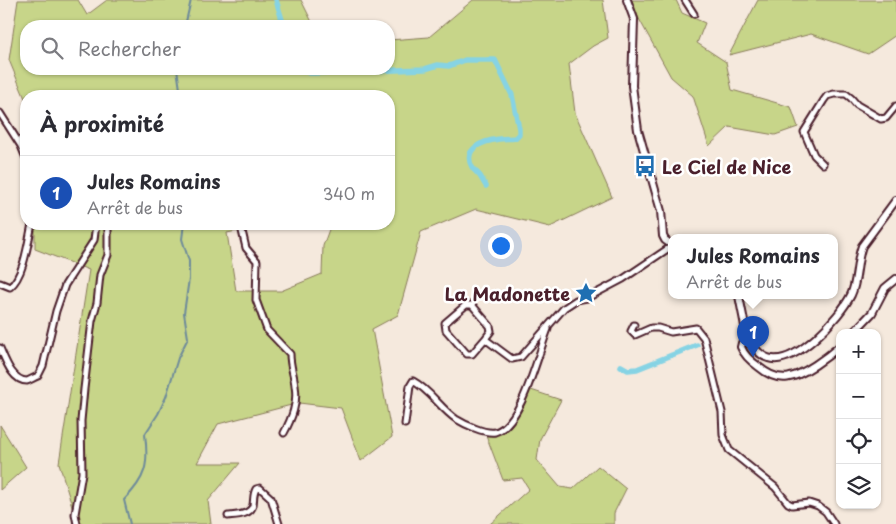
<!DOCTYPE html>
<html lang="fr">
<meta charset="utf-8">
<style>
:root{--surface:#fff;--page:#f7f7f7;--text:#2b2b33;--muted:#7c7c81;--line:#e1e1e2;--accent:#1f6fb2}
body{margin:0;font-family:"Playpen Sans",sans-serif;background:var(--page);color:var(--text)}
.controls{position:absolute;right:15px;bottom:15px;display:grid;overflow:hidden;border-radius:10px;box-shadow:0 1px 4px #0004}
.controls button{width:45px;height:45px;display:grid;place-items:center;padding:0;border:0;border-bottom:1px solid var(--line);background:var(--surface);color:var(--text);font:25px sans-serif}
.you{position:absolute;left:500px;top:245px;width:18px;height:18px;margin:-12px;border:4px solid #fff;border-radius:50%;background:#1a73e8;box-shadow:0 0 0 8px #1a73e833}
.badge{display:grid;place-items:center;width:32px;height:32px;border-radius:50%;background:var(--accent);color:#fff;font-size:16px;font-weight:700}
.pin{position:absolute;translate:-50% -41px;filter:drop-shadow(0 1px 2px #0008)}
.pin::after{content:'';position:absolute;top:26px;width:18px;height:15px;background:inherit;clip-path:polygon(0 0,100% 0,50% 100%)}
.popup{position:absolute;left:668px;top:234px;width:170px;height:65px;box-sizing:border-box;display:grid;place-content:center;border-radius:10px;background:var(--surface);filter:drop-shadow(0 1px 4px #0005);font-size:16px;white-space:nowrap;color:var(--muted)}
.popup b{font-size:19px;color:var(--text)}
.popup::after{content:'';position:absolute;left:50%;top:100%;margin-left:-10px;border:10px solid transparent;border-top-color:var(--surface)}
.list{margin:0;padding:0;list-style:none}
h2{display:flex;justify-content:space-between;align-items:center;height:65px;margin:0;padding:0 20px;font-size:21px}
h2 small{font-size:16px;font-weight:400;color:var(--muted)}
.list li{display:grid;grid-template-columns:32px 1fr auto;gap:15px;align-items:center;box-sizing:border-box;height:75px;padding:0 20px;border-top:1px solid var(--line)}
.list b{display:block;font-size:19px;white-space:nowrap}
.list p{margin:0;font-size:16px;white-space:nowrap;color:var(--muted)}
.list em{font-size:16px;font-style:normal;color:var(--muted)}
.icon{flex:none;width:28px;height:28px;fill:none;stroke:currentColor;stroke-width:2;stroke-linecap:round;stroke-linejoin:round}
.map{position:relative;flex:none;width:896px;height:524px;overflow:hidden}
.search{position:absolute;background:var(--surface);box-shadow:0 1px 4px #0004;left:20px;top:20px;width:375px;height:55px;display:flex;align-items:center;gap:12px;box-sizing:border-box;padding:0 18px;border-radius:20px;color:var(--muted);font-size:19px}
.panel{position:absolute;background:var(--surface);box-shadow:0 1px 4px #0004;left:20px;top:90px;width:375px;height:140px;border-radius:20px}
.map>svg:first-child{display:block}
.green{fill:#c7d589;stroke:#887a5a}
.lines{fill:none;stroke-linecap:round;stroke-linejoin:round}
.stream{stroke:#6e8b9a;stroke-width:2}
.canal{stroke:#86d3e4;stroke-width:5.5}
.minor-casing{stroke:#4a1f2b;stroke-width:9}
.tertiary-casing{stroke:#4a1f2b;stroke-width:10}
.minor{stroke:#fff;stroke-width:5}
.tertiary{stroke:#fff;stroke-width:6}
.labels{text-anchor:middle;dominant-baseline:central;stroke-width:5;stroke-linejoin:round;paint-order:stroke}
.poi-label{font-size:18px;font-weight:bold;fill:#4a1f2b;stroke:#fff;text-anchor:start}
</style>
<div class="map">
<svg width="896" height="524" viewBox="0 0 896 524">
<rect width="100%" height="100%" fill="#f5e9dd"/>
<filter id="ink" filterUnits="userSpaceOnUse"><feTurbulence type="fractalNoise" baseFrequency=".02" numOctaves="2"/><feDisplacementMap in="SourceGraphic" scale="10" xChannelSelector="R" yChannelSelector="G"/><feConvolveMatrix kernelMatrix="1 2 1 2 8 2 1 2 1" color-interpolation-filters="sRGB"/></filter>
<g filter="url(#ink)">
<g class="green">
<polygon points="18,0 78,0 87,15 107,0 301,0 314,26 26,26 26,69 389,69 389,40 429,37 473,0 603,0 608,38 593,46 569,64 575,113 612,197 550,227 476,209 421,232 398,315 372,329 392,437 361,461 341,408 299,403 218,424 197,463 240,463 208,501 211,524 82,524 74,513 59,463 89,270 35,249 35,224 271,224 227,233 236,291 281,291 322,274 323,246 331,224 389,224 389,96 26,96 26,101 9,60"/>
<polygon points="632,0 676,0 682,13 705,23 697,43 726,62 732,90 791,107 798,127 775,135 729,127 709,146 693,96 671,77 638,17"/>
<polygon points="758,0 896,0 896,35 868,54 811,34 729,55"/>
<polygon points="528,389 561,400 540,439 537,460 560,487 573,489 598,466 626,489 614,513 614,524 490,524 529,489 522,478 503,480 486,435 515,420"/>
<polygon points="0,425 26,467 0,490"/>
</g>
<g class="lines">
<g class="stream">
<polyline points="185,26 191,0"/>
<polyline points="177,69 181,96"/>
<path d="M 130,524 L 124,500 C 146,478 149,465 145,434 L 158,414 L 166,397 L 178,358 L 188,338 L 184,313 L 189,279 L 189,261 L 182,239 L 184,224"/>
</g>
<g class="canal">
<polyline points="276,0 284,26"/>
<path d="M 301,69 L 309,73 L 314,73 L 425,69 L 438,65 L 449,66 L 465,60 L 495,60 L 512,95 L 519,129 L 519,134 L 515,138 C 510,139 505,138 499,139 C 484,141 462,148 472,167 C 474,171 477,172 480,176 C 482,179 484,183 486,186"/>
<polyline points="621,366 628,370 637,369 697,345"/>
</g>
<g class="minor-casing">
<g id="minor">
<polyline points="685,0 694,14"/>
<polyline points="0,113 21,146 26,158"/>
<polyline points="823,164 814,155 804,132 824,100 827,96 834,94 846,94 851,98 857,105 881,119 886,118 896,106"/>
<path d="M 242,231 L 246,248 L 257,261 L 256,300 L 267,330 L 290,354 C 290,367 294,374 295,386 C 298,403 292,418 284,433"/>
<path d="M 0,283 L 10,287 C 24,276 28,242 32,224"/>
<polyline points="634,325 631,331 635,335 651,328 658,328 671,332 696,328 704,338 722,412 723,435 729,450 775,487 788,503 792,505 809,503 818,506 826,512 834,524"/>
<polyline points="485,339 472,354 467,354 446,330 445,323 466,305 472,305 490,326 491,331 485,339 512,359 521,357 564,308 576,300 587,298 623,279 672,246"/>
<path d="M 0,348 C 5,359 12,381 27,381 C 30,380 35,377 38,376 L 43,366 L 56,311 L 65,285 L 94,240 L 96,224"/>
<path d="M 405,424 L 410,386 L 413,381 C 430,390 441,409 456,419 C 464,424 485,434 495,432 C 522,425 538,353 548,329"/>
<path d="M 228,516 C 236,515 251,515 253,505 C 254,499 253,494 256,489 L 260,488 L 271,498 L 279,524"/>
<polyline points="77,524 75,514 82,473 81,421 84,389 92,321 97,303 100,275 108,255 108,224"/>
</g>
</g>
<g class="tertiary-casing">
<g id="tertiary">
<polyline points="627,0 634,19 632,86 638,130 661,211 663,236 665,240 672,245"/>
<polyline points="739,296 748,341"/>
<polyline points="853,333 872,313 885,288 896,279"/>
<path d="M 748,341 C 754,347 760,356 768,358 C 795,367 840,317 851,295 C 858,280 856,262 862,246 L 896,200"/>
<path d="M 748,341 L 742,343 L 741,347 C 744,355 752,362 759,367 C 780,385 795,378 815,365 C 824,359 832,353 840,346"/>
</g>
</g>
<use href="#minor" class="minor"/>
<use href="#tertiary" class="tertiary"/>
</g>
</g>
<defs>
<g id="bus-bare" transform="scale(1.725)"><path d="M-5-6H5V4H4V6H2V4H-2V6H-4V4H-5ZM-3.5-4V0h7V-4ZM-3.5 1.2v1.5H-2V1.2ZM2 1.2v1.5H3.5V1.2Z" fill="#1f6fb2" stroke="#fff" stroke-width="2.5" paint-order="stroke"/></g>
<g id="sight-bare" transform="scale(1.725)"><path d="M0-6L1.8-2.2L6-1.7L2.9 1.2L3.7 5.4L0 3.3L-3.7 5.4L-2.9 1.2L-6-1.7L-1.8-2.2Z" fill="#1f6fb2" stroke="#fff" stroke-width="2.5" paint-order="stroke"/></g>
</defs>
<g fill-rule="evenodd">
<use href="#bus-bare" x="645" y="166"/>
<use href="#sight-bare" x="586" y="293"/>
</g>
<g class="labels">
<g class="poi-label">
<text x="662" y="166">Le Ciel de Nice</text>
<text x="570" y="293" text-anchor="end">La Madonette</text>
</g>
</g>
</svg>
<div class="controls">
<button>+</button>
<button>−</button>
<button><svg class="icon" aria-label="locate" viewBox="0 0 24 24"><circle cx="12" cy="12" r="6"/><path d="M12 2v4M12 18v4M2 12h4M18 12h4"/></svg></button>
<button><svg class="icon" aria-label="layers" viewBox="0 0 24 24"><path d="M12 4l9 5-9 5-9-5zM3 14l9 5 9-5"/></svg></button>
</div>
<div class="you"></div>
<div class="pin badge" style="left:753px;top:357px;background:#1a4fb4">1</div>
<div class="popup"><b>Jules Romains</b>Arrêt de bus</div>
<div class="search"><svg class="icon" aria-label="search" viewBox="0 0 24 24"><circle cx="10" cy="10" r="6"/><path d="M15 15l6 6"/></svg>Rechercher</div>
<section class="panel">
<h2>À proximité<small></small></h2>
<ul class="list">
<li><span class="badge" style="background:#1a4fb4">1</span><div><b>Jules Romains</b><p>Arrêt de bus</p></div><em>340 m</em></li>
</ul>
</section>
</div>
